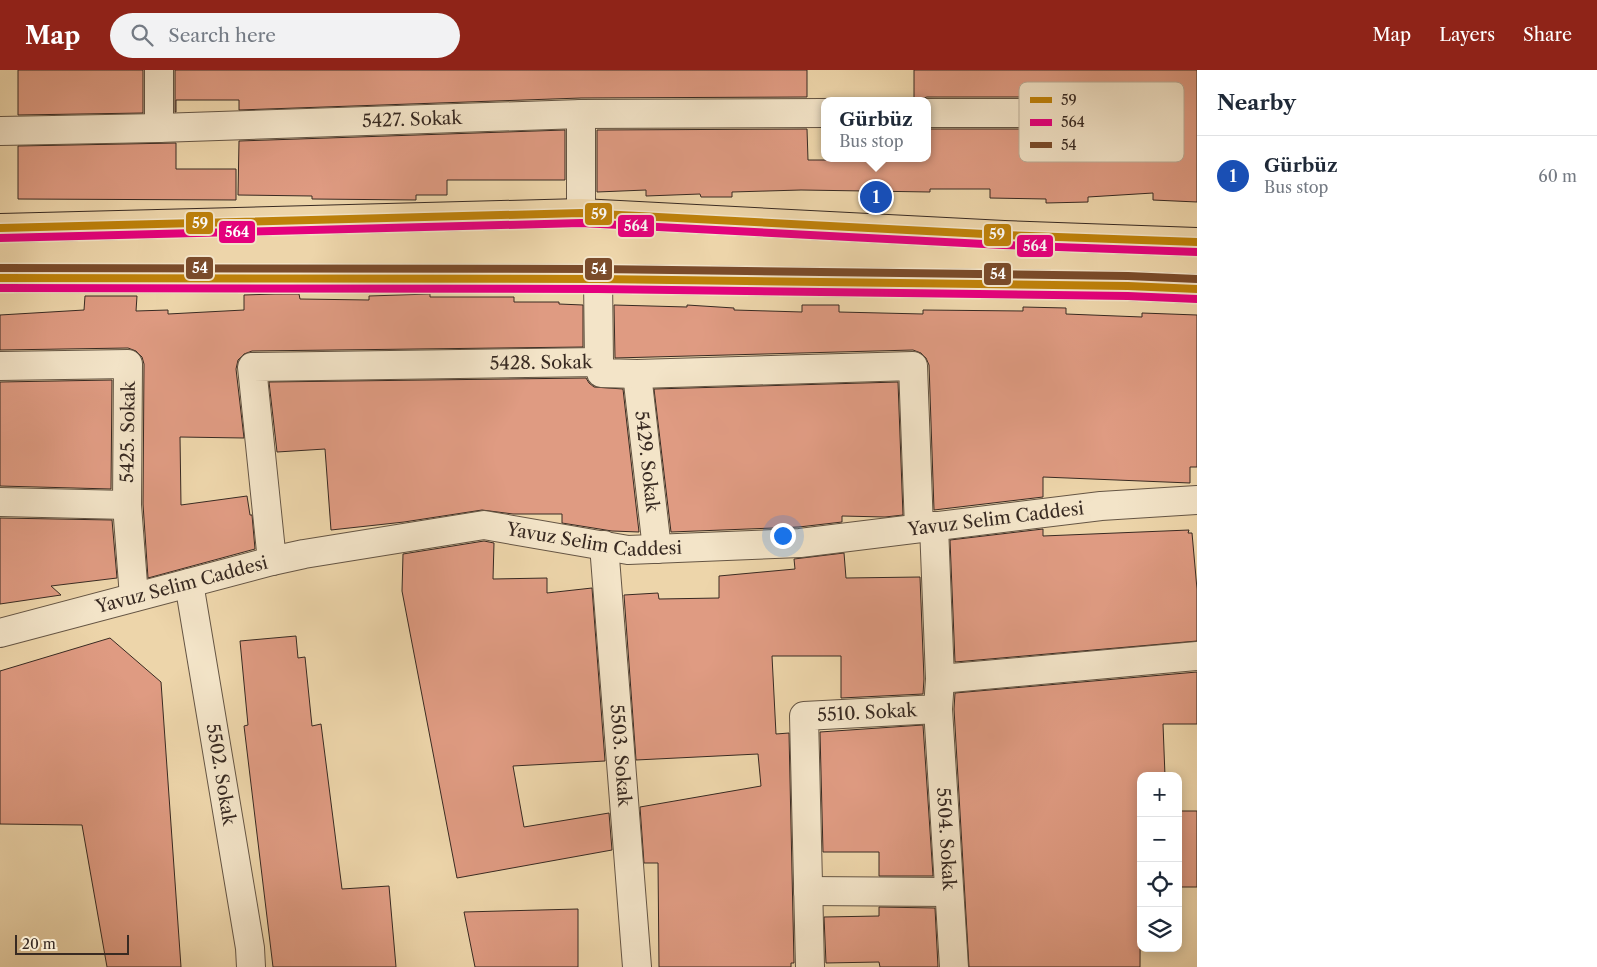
<!DOCTYPE html>
<meta charset="utf-8">
<style>
:root{--surface:#fff;--page:#f2f2f3;--text:#1f2937;--muted:#747a83;--line:#e0e1e3;--accent:#8f2418}
body{margin:0;font-family:"Libre Caslon Text",serif;background:var(--page);color:var(--text)}
.controls{position:absolute;right:15px;bottom:15px;display:grid;overflow:hidden;border-radius:10px;box-shadow:0 2px 12px #0003}
.controls button{width:45px;height:45px;display:grid;place-items:center;padding:0;border:0;border-bottom:1px solid var(--line);background:var(--surface);color:var(--text);font:25px sans-serif}
.scale{position:absolute;left:15px;bottom:12px;width:114px;box-sizing:border-box;padding-left:5px;border:2px solid #382a22;border-top:0;font-size:14px;line-height:18px;white-space:nowrap;color:#382a22;-webkit-text-stroke:4px #f3e4c8;paint-order:stroke}
.you{position:absolute;left:782px;top:465px;width:18px;height:18px;margin:-12px;border:4px solid #fff;border-radius:50%;background:#1a73e8;box-shadow:0 0 0 8px #1a73e833}
.badge{display:grid;place-items:center;width:32px;height:32px;border-radius:50%;background:var(--accent);color:#fff;font-size:16px;font-weight:700}
.pin{position:absolute;translate:-50% -50%;border:2px solid #fff;box-shadow:0 1px 5px #0006}
.popup{position:absolute;left:821px;top:27px;width:110px;height:65px;box-sizing:border-box;display:grid;place-content:center;border-radius:10px;background:var(--surface);filter:drop-shadow(0 1px 4px #0005);font-size:16px;white-space:nowrap;color:var(--muted)}
.popup b{font-size:19px;color:var(--text)}
.popup::after{content:'';position:absolute;left:50%;top:100%;margin-left:-10px;border:10px solid transparent;border-top-color:var(--surface)}
.list{margin:0;padding:0;list-style:none}
h2{display:flex;justify-content:space-between;align-items:center;height:65px;margin:0;padding:0 20px;font-size:21px}
h2 small{font-size:16px;font-weight:400;color:var(--muted)}
.list li{display:grid;grid-template-columns:32px 1fr auto;gap:15px;align-items:center;box-sizing:border-box;height:80px;padding:0 20px;border-top:1px solid var(--line)}
.list b{display:block;font-size:19px;white-space:nowrap}
.list p{margin:0;font-size:16px;white-space:nowrap;color:var(--muted)}
.list em{font-size:16px;font-style:normal;color:var(--muted)}
.icon{flex:none;width:28px;height:28px;fill:none;stroke:currentColor;stroke-width:2;stroke-linecap:round;stroke-linejoin:round}
.map{position:relative;flex:none;width:1197px;height:897px;overflow:hidden}
header{display:flex;align-items:center;gap:30px;box-sizing:border-box;height:70px;padding:0 25px;background:var(--accent);color:#fff}
header strong{font-size:24px}
nav{display:flex;gap:28px;margin-inline-start:auto;font-size:18px}
.search{width:350px;height:45px;background:var(--page);display:flex;align-items:center;gap:12px;box-sizing:border-box;padding:0 18px;border-radius:28px;color:var(--muted);font-size:19px}
main{display:flex}
aside{flex:1;background:var(--surface)}
.map>svg:first-child{display:block}
.building{fill:#df9b82;stroke:#382a22}
.lines{fill:none;stroke-linecap:round;stroke-linejoin:round}
.minor-casing{stroke:#655544;stroke-width:30}
.tertiary-casing{stroke:#655544;stroke-width:30}
.primary-casing{stroke:#382a22;stroke-width:30}
.minor{stroke:#f3e4c8;stroke-width:28}
.tertiary{stroke:#f3e4c8;stroke-width:28}
.primary{stroke:#edd5aa;stroke-width:28}
.bus-1-casing{stroke:#f3e4c8;stroke-width:11}
.bus-2-casing{stroke:#f3e4c8;stroke-width:11}
.bus-3-casing{stroke:#f3e4c8;stroke-width:11}
.bus-1{stroke:#be810a;stroke-width:8}
.bus-2{stroke:#e5007d;stroke-width:8}
.bus-3{stroke:#7a4b2a;stroke-width:8}
.labels{text-anchor:middle;dominant-baseline:central;stroke-width:4;stroke-linejoin:round;paint-order:stroke}
.street-label{font-size:18px;fill:#382a22;stroke:#f3e4c8}
.key{fill:#f3e4c8;stroke:#bbac96;stroke-width:1}
.key-label{font-size:14px;fill:#382a22}
.line-badge{stroke:#f3e4c8;stroke-width:2}
.badge-label{font-size:14px;text-anchor:middle;font-weight:bold;fill:#fff}
</style>
<header>
<strong>Map</strong>
<div class="search"><svg class="icon" aria-label="search" viewBox="0 0 24 24"><circle cx="10" cy="10" r="6"/><path d="M15 15l6 6"/></svg>Search here</div>
<nav><a>Map</a><a>Layers</a><a>Share</a></nav>
</header>
<main>
<div class="map">
<svg width="1197" height="897" viewBox="0 0 1197 897">
<rect width="100%" height="100%" fill="#edd5aa"/>
<filter id="stains"><feTurbulence type="fractalNoise" baseFrequency=".004" numOctaves="4"/><feColorMatrix values="0 0 0 0 .2 0 0 0 0 .09 0 0 0 0 .02 0 0 0 .5 -.17"/></filter>
<radialGradient id="worn" r=".72"><stop offset=".6" stop-color="#630" stop-opacity="0"/><stop offset="1" stop-color="#630" stop-opacity=".3"/></radialGradient>
<g class="building">
<polygon points="18,0 143,0 143,43 18,45"/>
<polygon points="175,0 807,0 807,27 581,28 239,40 239,30 176,30 176,42 175,42"/>
<polygon points="914,0 1197,0 1197,132 1153,130 1153,123 1088,127 1088,132 1046,133 1046,129 990,128 990,119 930,119 930,122 801,120 732,122 732,127 701,127 700,124 646,126 646,120 597,122 597,60 807,59 808,90 873,90 873,88 927,88 927,59 1140,59 1148,56 1154,50 1156,43 1153,35 1147,29 1140,27 927,27 914,31"/>
<polygon points="565,60 565,110 447,110 447,125 416,125 416,130 312,129 312,126 238,125 239,71"/>
<polygon points="176,73 176,99 236,99 236,130 18,129 18,76"/>
<polygon points="275,224 299,224 300,229 369,230 369,226 430,224 430,227 514,227 514,232 559,232 559,234 583,235 583,277 252,281 244,284 238,290 236,299 244,368 180,367 181,435 247,426 250,445 252,445 255,479 148,508 143,434 144,294 142,287 136,281 128,278 0,280 0,245 84,240 85,226 137,226 136,241 168,240 168,244 244,240 244,225"/>
<polygon points="614,235 687,237 687,235 734,238 734,240 802,242 802,235 839,235 839,242 923,244 923,240 1023,241 1023,237 1066,238 1066,244 1142,247 1142,243 1197,245 1197,397 1190,397 1190,413 1043,407 1043,427 934,440 929,295 926,288 921,283 913,280 615,288"/>
<polygon points="586,308 589,313 594,317 623,319 639,462 612,461 562,453 562,444 513,444 482,440 404,452 331,460 325,379 277,382 269,312"/>
<polygon points="112,310 111,419 0,416 0,312"/>
<polygon points="898,312 903,445 885,447 842,446 842,452 799,457 671,462 654,319"/>
<polygon points="0,448 112,450 117,508 51,516 61,525 0,534"/>
<polygon points="1043,459 1043,466 1189,460 1188,463 1192,463 1197,519 1197,571 955,592 950,470"/>
<polygon points="484,471 494,473 493,509 547,508 547,523 592,518 605,691 513,696 524,757 609,743 612,780 457,808 402,521 403,484"/>
<polygon points="844,483 846,508 920,507 924,609 923,624 841,628 841,586 772,586 776,664 789,663 794,893 791,893 791,897 659,897 658,793 644,793 640,737 761,716 758,684 636,690 624,525 658,523 659,529 719,528 719,506 795,499 794,489"/>
<polygon points="296,566 298,588 305,587 312,656 321,654 342,819 389,816 396,897 273,897 244,656 248,655 240,571"/>
<polygon points="110,568 161,612 181,897 107,897 82,755 0,754 0,601"/>
<polygon points="1197,602 1197,654 1163,654 1165,706 1141,706 1140,897 969,897 954,639 955,623"/>
<polygon points="923,655 933,806 879,806 879,782 823,782 820,662"/>
<rect x="1178" y="741" width="19" height="76"/>
<polygon points="879,837 935,838 938,897 880,897 879,892 826,893 824,847 879,846"/>
<polygon points="578,839 578,897 475,897 464,842"/>
</g>
<g class="lines">
<g class="minor-casing">
<g id="minor">
<polyline points="927,43 1140,43"/>
<polyline points="581,44 581,143"/>
<polyline points="159,58 159,0"/>
<path id="s1" d="M 0,61 L 159,58 L 581,44 L 825,43"/>
<polyline points="598,209 599,292"/>
<polyline points="0,296 128,294 127,435 134,527"/>
<path id="s2" d="M 637,304 L 657,479"/>
<polyline points="0,432 127,435"/>
<path id="s3" d="M 604,475 L 637,897"/>
<path id="s4" d="M 272,491 L 252,297 L 599,292 L 601,303 L 637,304 L 913,296 L 919,458"/>
<path id="s5" d="M 189,513 L 250,878 L 251,897"/>
<polyline points="940,609 1197,586"/>
<path id="s6" d="M 938,639 L 954,897"/>
<polyline points="808,821 949,822"/>
<path id="s7" d="M 810,897 L 804,646 L 938,639 L 940,609 L 934,456"/>
</g>
</g>
<g class="tertiary-casing">
<g id="tertiary">
<path id="s8" d="M 0,563 L 272,491 L 304,484 L 484,455 L 628,480 L 800,473 L 1101,436 L 1197,430"/>
</g>
</g>
<g class="primary-casing">
<g id="primary">
<polyline points="0,158 581,143 1004,165 1197,172"/>
<polyline points="0,208 598,209 1128,216 1197,219"/>
</g>
</g>
<use href="#minor" class="minor"/>
<use href="#tertiary" class="tertiary"/>
<use href="#primary" class="primary"/>
<g class="bus-1-casing">
<g id="bus-1">
<polyline points="0,158 581,143 1004,165 1197,172"/>
<polyline points="0,208 598,209 1128,216 1197,219"/>
</g>
</g>
<g class="bus-2-casing">
<g id="bus-2">
<polyline points="0,168 581,153 1003,175 1197,182"/>
<polyline points="0,218 598,219 1128,226 1197,229"/>
</g>
</g>
<g class="bus-3-casing">
<polyline id="bus-3" points="0,198 598,199 1128,206 1197,209"/>
</g>
<use href="#bus-1" class="bus-1"/>
<use href="#bus-2" class="bus-2"/>
<use href="#bus-3" class="bus-3"/>
</g>
<g class="labels">
<g class="street-label">
<text stroke="none"><textPath href="#s1" startOffset="412">5427. Sokak</textPath></text>
<text stroke="none"><textPath href="#s4" startOffset="484">5428. Sokak</textPath></text>
<text transform="translate(128 362) rotate(-89)">5425. Sokak</text>
<text stroke="none"><textPath href="#s2" startOffset="88">5429. Sokak</textPath></text>
<text stroke="none"><textPath href="#s8" startOffset="1012">Yavuz Selim Caddesi</textPath></text>
<text stroke="none"><textPath href="#s8" startOffset="608">Yavuz Selim Caddesi</textPath></text>
<text stroke="none"><textPath href="#s8" startOffset="188">Yavuz Selim Caddesi</textPath></text>
<text stroke="none"><textPath href="#s7" startOffset="314">5510. Sokak</textPath></text>
<text stroke="none"><textPath href="#s3" startOffset="211">5503. Sokak</textPath></text>
<text stroke="none"><textPath href="#s5" startOffset="194">5502. Sokak</textPath></text>
<text stroke="none"><textPath href="#s6" startOffset="130">5504. Sokak</textPath></text>
</g>
</g>
<rect x="1019" y="12" width="165" height="80" rx="8" class="key"/>
<rect x="1030" y="27" width="22" height="6" fill="#be810a"/>
<rect x="1030" y="49" width="22" height="7" fill="#e5007d"/>
<rect x="1030" y="72" width="22" height="6" fill="#7a4b2a"/>
<g class="key-label">
<text x="1061" y="35">59</text>
<text x="1061" y="57">564</text>
<text x="1061" y="80">54</text>
</g>
<g class="line-badge">
<rect x="584" y="132" width="29" height="24" rx="5" fill="#be810a"/>
<rect x="185" y="141" width="29" height="24" rx="5" fill="#be810a"/>
<rect x="617" y="144" width="38" height="24" rx="5" fill="#e5007d"/>
<rect x="218" y="150" width="38" height="24" rx="5" fill="#e5007d"/>
<rect x="983" y="153" width="29" height="24" rx="5" fill="#be810a"/>
<rect x="1016" y="164" width="38" height="24" rx="5" fill="#e5007d"/>
<rect x="185" y="186" width="29" height="24" rx="5" fill="#7a4b2a"/>
<rect x="584" y="187" width="29" height="24" rx="5" fill="#7a4b2a"/>
<rect x="983" y="192" width="29" height="24" rx="5" fill="#7a4b2a"/>
</g>
<g class="badge-label">
<text x="599" y="149">59</text>
<text x="200" y="158">59</text>
<text x="636" y="161">564</text>
<text x="237" y="167">564</text>
<text x="997" y="169">59</text>
<text x="1035" y="181">564</text>
<text x="200" y="203">54</text>
<text x="599" y="204">54</text>
<text x="998" y="209">54</text>
</g>
<rect width="100%" height="100%" filter="url(#stains)"/>
<rect width="100%" height="100%" fill="url(#worn)"/>
</svg>
<div class="controls">
<button>+</button>
<button>−</button>
<button><svg class="icon" aria-label="locate" viewBox="0 0 24 24"><circle cx="12" cy="12" r="6"/><path d="M12 2v4M12 18v4M2 12h4M18 12h4"/></svg></button>
<button><svg class="icon" aria-label="layers" viewBox="0 0 24 24"><path d="M12 4l9 5-9 5-9-5zM3 14l9 5 9-5"/></svg></button>
</div>
<div class="scale">20 m</div>
<div class="you"></div>
<div class="pin badge" style="left:876px;top:127px;background:#1a4fb4">1</div>
<div class="popup"><b>Gürbüz</b>Bus stop</div>
</div>
<aside>
<h2>Nearby<small></small></h2>
<ul class="list">
<li><span class="badge" style="background:#1a4fb4">1</span><div><b>Gürbüz</b><p>Bus stop</p></div><em>60 m</em></li>
</ul>
</aside>
</main>
